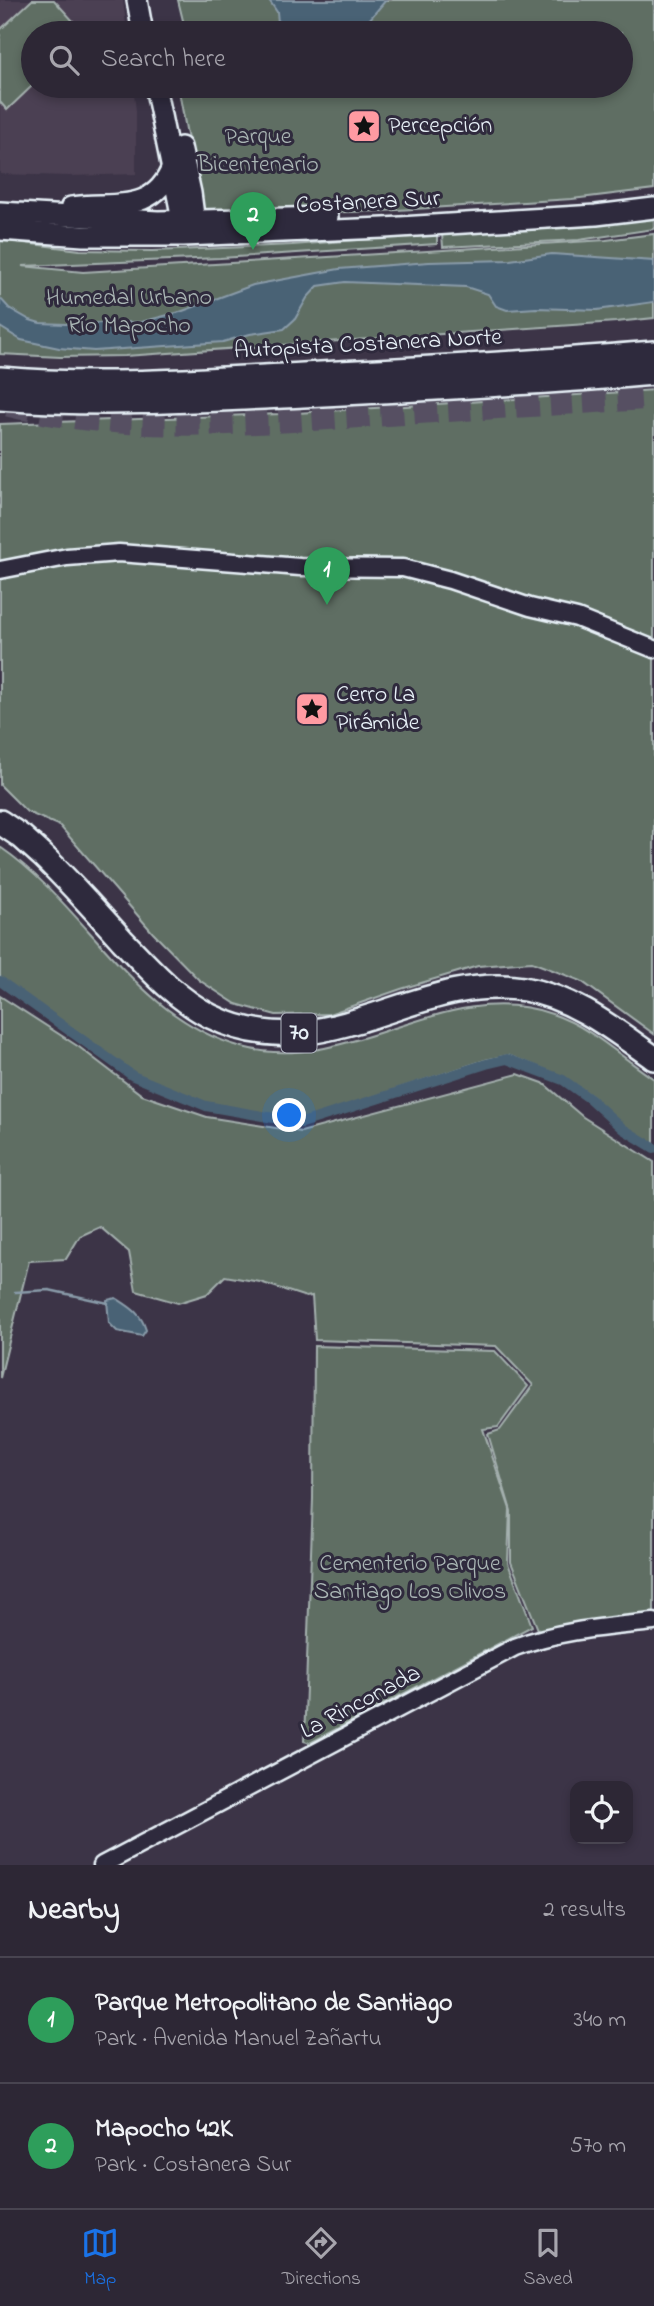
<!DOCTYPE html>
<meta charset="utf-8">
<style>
:root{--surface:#2d2735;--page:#352f3d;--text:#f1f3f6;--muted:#a7a5ad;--line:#484450;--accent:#1a73e8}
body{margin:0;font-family:"Indie Flower",sans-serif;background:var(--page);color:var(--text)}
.controls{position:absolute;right:21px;bottom:21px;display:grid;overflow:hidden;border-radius:14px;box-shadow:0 4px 10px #0003}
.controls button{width:63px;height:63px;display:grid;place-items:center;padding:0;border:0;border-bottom:2px solid var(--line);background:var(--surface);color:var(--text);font:35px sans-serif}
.you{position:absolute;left:290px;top:1116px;width:24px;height:24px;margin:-18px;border:5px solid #fff;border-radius:50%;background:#1a73e8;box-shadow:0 0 0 10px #1a73e833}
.badge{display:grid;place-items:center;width:46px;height:46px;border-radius:50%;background:var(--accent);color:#fff;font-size:23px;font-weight:700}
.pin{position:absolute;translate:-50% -58px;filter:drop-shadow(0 2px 4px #0008)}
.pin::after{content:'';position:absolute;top:37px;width:24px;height:21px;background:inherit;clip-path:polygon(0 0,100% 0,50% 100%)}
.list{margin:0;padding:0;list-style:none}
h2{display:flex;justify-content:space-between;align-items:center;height:91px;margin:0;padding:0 28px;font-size:30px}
h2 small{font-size:23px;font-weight:400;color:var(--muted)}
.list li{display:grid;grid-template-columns:46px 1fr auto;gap:21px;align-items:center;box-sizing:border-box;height:126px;padding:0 28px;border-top:2px solid var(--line)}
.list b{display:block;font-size:26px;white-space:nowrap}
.list p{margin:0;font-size:23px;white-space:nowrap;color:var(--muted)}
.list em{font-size:23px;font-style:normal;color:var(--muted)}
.icon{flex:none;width:38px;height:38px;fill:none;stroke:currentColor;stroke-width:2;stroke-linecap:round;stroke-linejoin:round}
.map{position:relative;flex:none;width:654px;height:1865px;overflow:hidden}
.search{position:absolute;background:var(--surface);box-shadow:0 4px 10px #0003;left:21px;right:21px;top:21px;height:77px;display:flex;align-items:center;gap:18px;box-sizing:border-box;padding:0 24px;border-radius:38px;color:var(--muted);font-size:26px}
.sheet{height:343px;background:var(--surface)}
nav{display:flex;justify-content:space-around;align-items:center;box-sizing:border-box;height:98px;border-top:2px solid var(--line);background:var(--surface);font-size:19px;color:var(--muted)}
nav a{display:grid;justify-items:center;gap:4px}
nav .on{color:var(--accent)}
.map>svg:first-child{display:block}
.built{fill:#4c4053}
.green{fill:#5f6e64;stroke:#a4b0ae;stroke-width:2}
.water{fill:#4a6275;stroke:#899ba9;stroke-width:2}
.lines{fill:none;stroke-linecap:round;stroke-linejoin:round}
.stream{stroke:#899ba9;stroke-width:2.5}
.canal{stroke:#4a6275;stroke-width:10}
.highway-tunnel{stroke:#565062;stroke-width:23;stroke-dasharray:23 11;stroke-linecap:butt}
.minor-casing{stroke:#e8f1f8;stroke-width:21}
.major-casing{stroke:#e8f1f8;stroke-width:24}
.highway-casing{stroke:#e8f1f8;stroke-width:28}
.minor{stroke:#2f2a3d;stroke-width:16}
.major{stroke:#2f2a3d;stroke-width:19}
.highway{stroke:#2f2a3d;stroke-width:23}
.labels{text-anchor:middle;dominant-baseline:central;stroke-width:6;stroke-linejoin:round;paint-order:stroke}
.shield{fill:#2f2a3d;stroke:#b0b5c0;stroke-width:2}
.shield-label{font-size:23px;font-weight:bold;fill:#e8f1f8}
.poi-label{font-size:24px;fill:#e8f1f8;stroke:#2f2a3d;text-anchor:start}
.park-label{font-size:24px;fill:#aab6b5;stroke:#2f2a3d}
.street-label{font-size:24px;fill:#e8f1f8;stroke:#2f2a3d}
</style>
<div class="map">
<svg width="654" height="1865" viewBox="0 0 654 1865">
<rect width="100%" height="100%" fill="#3c3447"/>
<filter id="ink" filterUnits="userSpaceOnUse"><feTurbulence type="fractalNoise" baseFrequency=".0143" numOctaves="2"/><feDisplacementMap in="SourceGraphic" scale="14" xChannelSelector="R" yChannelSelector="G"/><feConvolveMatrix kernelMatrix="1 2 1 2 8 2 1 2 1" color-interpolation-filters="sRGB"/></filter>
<g filter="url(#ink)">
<polygon class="built" points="0,0 123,0 127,33 33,33 33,86 133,86 136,111 136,174 69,176 0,174"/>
<g class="green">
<polygon points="32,0 54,0 84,33 33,33 33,85 7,110 0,102 0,30"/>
<polygon points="178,0 654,0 654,189 572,199 381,211 212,216 201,210 178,86 621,86 621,33 186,33"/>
<polygon points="654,217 654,229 579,240 443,247 442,234"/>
<polygon points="437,234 437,244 220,258 22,266 83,272 606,240 654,234 654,318 616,322 125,356 60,357 0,354 0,240 80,250 152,251 292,245"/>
<polygon points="654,390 654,1034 581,981 532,962 478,966 401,989 329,1014 276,1015 236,1004 199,980 153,933 60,826 27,812 0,785 0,424 281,414"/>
<path d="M 0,847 C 87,906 134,1018 242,1047 C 349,1076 445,976 552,1014 C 591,1027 621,1057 654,1079 L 654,1144 L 625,1127 L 592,1096 L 564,1077 L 508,1055 L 485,1060 L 302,1120 L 206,1103 L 134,1073 L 0,977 Z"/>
<polygon points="0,996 79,1047 142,1095 207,1117 301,1132 518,1074 543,1083 583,1117 654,1162 654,1618 539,1632 511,1562 511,1511 488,1434 500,1430 533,1385 496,1346 315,1340 312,1296 306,1297 260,1282 225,1276 207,1294 178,1303 136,1291 129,1252 100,1227 80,1236 66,1259 29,1261 0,1378"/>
<polygon points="314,1346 495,1351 528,1386 498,1427 483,1429 510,1509 508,1563 532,1626 310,1743 304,1741 313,1499"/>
</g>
<g class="water">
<polygon points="269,0 386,0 358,33 292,33 296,31 295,28 279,33 277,12"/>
<polygon points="552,254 654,261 654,302 597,310 536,308 507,310 496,306 488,294 466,287 345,282 318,286 307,298 295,319 284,329 250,334 223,342 94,351 59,348 21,340 0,327 0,298 9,308 30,320 40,323 65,324 141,322 180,312 253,285 339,269 429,262 510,260"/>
<path d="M 116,1298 C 130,1307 141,1313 146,1330 L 142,1336 L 117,1331 L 109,1323 L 107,1300 Z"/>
</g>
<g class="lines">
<polyline class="stream" points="15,1292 49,1290 108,1303"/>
<polyline class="canal" points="0,981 133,1076 206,1106 302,1123 486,1064 507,1059 563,1080 590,1099 623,1129 654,1148"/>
<path class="highway-tunnel" d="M 8,405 C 121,433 238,424 352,417 C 453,410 553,404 654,398"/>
<g class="minor-casing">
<g id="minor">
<polyline points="0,570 67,557 119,553 300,567 403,568 450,580 530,607 577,618 654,649"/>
<path d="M 102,1865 L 515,1647 C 560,1630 607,1627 654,1622"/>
</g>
</g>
<g class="major-casing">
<g id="major">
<polyline points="137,0 143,33"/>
<polyline points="155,86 179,204 183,232"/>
<polyline points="181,147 191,193 196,231"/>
<path d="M 71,207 C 112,201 154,215 172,167"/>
<polyline points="0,212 158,221 328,217"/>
<polyline points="0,230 83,236 183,236 384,228 596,215 654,208"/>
</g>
</g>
<g class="highway-casing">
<g id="highway">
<path d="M 0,379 C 100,388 203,380 303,375 C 420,369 537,363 654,353"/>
<path d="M 0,398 C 101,406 202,400 303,395 C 420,389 537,383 654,373"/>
<path d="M 0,822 L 22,837 L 42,855 C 70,882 96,911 122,940 C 149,968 175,998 210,1016 C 325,1073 414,971 524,989 C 575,998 613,1029 654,1058"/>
</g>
</g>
<use href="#minor" class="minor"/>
<use href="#major" class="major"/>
<use href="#highway" class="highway"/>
</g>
</g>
<defs>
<g id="sight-square" transform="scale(1.75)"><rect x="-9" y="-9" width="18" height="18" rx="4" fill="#ff9aa2" stroke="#2f2a3d"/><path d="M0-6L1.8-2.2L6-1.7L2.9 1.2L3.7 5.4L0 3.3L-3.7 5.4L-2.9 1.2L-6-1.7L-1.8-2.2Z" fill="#111"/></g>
</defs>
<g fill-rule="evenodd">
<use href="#sight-square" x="364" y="126"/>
<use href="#sight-square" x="312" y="709"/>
</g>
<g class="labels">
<rect class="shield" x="281.5" y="1013.5" width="35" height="39" rx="5"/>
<g class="shield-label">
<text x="299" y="1033">70</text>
</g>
<g class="poi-label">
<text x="388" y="126">Percepción</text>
<text x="336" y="695">Cerro La<tspan x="336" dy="28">Pirámide</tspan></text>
</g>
<g class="park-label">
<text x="258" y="137">Parque<tspan x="258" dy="28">Bicentenario</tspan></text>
<text x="129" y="298">Humedal Urbano<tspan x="129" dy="28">Río Mapocho</tspan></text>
<text x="410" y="1564">Cementerio Parque<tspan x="410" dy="28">Santiago Los Olivos</tspan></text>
</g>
<g class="street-label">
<text transform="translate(368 203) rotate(-3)">Costanera Sur</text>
<text transform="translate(368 345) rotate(-3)">Autopista Costanera Norte</text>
<text transform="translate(361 1703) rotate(-28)">La Rinconada</text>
</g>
</g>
</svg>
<div class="controls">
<button><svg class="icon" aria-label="locate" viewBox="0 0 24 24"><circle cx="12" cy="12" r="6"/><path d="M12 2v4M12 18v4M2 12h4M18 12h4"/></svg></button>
</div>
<div class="you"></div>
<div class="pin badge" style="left:327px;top:605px;background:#2e9e5b">1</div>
<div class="pin badge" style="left:253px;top:250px;background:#2e9e5b">2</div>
<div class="search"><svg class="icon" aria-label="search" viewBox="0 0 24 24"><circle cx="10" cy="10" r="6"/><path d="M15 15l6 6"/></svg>Search here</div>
</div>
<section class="sheet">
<h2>Nearby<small>2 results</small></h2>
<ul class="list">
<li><span class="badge" style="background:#2e9e5b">1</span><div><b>Parque Metropolitano de Santiago</b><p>Park · Avenida Manuel Zañartu</p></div><em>340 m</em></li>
<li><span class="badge" style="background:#2e9e5b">2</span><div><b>Mapocho 42K</b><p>Park · Costanera Sur</p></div><em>570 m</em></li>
</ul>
</section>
<nav>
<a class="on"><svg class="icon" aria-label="map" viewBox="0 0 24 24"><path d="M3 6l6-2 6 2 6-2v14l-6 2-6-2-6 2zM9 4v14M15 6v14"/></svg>Map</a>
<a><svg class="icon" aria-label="directions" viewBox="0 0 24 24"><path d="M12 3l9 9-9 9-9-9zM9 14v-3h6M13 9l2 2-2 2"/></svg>Directions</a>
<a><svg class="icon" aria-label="saved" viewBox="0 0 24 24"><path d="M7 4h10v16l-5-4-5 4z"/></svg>Saved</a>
</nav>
